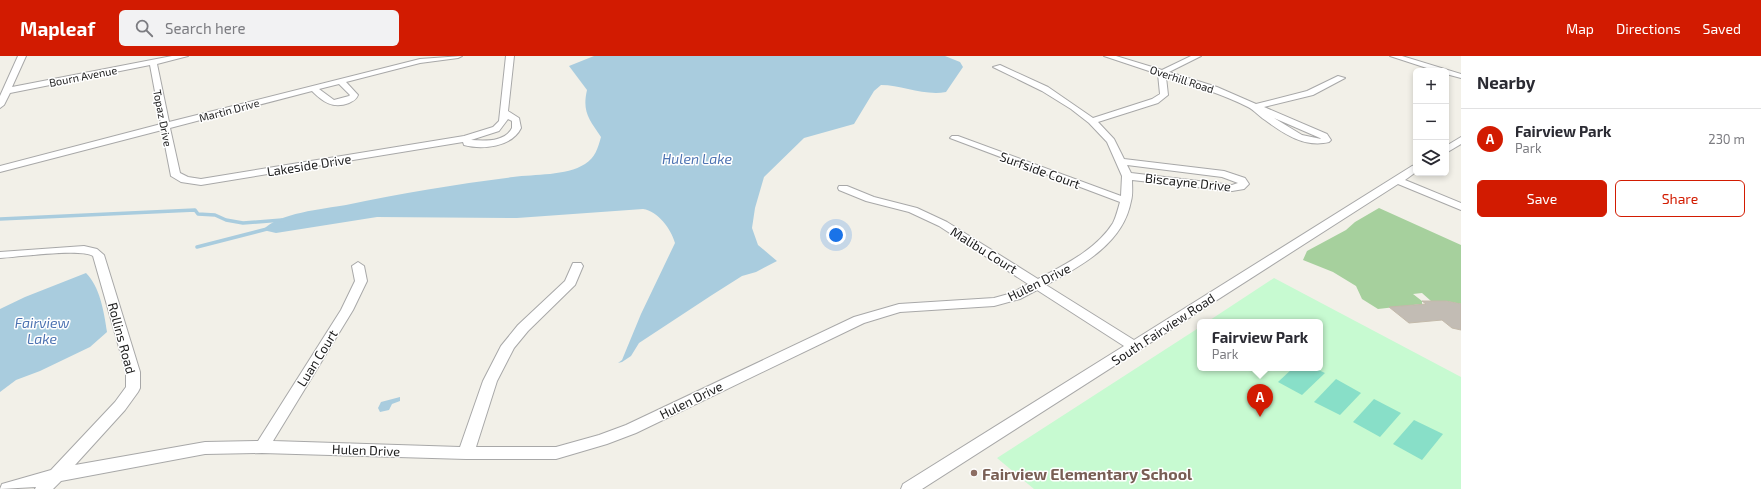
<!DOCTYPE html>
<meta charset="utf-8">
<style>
:root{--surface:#fff;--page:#f2f2f3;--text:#2b2b33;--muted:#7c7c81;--line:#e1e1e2;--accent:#d21b01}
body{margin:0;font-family:"Exo 2",sans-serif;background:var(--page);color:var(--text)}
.controls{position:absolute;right:12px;top:12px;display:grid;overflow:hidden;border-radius:6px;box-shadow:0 2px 6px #0003}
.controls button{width:36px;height:36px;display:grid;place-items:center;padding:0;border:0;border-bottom:1px solid var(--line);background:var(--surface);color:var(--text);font:20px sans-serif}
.you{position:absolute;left:836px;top:179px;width:14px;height:14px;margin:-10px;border:3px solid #fff;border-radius:50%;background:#1a73e8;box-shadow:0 0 0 6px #1a73e833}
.badge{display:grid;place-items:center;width:26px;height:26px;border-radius:50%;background:var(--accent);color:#fff;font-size:13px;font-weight:700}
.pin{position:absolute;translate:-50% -33px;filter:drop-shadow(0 1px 2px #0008)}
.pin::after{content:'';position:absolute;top:21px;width:14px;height:12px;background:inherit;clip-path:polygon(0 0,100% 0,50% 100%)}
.popup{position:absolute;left:1197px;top:263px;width:126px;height:52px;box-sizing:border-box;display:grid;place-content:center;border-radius:6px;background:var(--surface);filter:drop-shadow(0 1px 3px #0005);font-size:13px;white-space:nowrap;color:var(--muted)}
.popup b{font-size:15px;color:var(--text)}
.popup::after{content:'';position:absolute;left:50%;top:100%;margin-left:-8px;border:8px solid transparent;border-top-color:var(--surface)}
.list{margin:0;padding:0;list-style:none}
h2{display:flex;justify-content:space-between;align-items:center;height:52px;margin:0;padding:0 16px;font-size:17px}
h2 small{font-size:13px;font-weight:400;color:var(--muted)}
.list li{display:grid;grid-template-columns:26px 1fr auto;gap:12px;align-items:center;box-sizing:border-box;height:60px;padding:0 16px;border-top:1px solid var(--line)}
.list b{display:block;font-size:15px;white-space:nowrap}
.list p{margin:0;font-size:13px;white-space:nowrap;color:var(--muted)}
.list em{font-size:13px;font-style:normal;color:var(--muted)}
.actions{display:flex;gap:8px;padding:12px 16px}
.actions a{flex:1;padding:9px 0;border:1px solid var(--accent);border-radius:6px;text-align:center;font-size:14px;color:var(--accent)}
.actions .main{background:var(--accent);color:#fff}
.icon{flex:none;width:22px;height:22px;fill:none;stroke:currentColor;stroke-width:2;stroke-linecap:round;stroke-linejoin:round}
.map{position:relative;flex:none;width:1461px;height:433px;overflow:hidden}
header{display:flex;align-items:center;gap:24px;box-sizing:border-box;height:56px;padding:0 20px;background:var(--accent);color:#fff}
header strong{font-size:19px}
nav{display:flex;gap:22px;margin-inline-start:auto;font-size:14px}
.search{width:280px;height:36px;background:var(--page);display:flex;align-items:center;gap:10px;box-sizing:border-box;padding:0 14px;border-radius:6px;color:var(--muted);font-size:15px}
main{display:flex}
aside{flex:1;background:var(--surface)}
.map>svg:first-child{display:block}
.forest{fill:#a6d09d}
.park{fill:#c7fad1}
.pitch{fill:#88dfc8}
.water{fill:#a9ccde}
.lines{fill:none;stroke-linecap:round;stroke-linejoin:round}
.stream{stroke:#a9ccde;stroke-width:3.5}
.building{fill:#c2bcb4;stroke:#c3b9aa}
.minor-casing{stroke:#a8a8a8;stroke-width:2}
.minor{fill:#fff;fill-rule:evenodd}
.education-dot{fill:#8d6e63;stroke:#fff;stroke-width:1.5}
.labels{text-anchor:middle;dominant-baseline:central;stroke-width:3;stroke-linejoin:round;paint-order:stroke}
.far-street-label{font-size:11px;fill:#212121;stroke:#fff}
.street-label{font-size:13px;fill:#212121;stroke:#fff}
.water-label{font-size:14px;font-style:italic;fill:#4d73b2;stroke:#fff}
.near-education-label{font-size:16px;font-weight:bold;fill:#785e54;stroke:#fff;text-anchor:start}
</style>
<header>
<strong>Mapleaf</strong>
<div class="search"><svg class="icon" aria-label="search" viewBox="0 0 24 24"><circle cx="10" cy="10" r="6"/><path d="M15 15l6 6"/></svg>Search here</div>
<nav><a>Map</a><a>Directions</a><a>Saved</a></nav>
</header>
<main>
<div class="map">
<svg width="1461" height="433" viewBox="0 0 1461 433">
<rect width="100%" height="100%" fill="#f2f0e8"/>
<polygon class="forest" points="1379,152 1461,189 1461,248 1446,245 1431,245 1422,237 1413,238 1422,245 1422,248 1378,253 1362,243 1356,230 1333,216 1303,204 1307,195 1346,174 1355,166"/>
<polygon class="park" points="1274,222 1461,321 1461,433 1034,433 997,402 1200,271 1200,312 1320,312 1320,266 1207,266"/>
<g class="pitch">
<polygon points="1293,312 1314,312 1325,317 1302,339 1278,326"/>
<polygon points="1336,323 1361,337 1340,359 1314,346"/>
<polygon points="1374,343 1401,357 1380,381 1353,366"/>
<polygon points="1414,364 1443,378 1422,404 1393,388"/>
</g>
<g class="water">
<path d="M 594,0 L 945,0 L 960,6 L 963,11 L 946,36 C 924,40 902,29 881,29 L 874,35 L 854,68 L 804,82 L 764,121 L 755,152 L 752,172 L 758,189 L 777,205 L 756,216 L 742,220 L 712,239 L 639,287 L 631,300 L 622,306 L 618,307 L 622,304 L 641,258 L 675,187 C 671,173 658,155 643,153 L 517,162 L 377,161 L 276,177 L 263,174 C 278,157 323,153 346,149 C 402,137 457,128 513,121 C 535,118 566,120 585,108 C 595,102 598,92 601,81 C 589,63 582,56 587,34 L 569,10 Z"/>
<path d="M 86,217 C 100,231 104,256 107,276 L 90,291 L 40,315 L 16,324 L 0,336 L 0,253 L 25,241 Z"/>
<polygon points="400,341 400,345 392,348 389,354 380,356 378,352 381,346"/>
</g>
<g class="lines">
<g class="stream">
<polyline points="0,163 195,154 198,158 215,159 226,164 243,167 282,164"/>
<polyline points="197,191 267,173"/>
</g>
</g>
<polygon class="building" points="1422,245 1446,245 1461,248 1461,274 1452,272 1442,264 1409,267 1389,251 1426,248"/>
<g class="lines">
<g class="minor-casing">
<g id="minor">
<path d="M 18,0 L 26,0 L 12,31 L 172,0 L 188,0 L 157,8 L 169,66 L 420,3 L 462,0 L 458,2 L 420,7 L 346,26 L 358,39 C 356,44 353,45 349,47 C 333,53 323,46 312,35 L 170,72 L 180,117 L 188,121 L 201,123 L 464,80 L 493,71 L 499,65 L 506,0 L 514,0 L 508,55 L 519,62 L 521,72 C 512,91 482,94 464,89 L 463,86 L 201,129 L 181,126 L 171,120 L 162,74 L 0,116 L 0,110 L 161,68 L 150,9 L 10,37 L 4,49 L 0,52 L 0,40 ZM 339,28 L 350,39 L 349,40 L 334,44 L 319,33 ZM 508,63 L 512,65 L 512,72 C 505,86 485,85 471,84 L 499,75 Z"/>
<path d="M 1104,0 L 1116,0 L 1162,14 L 1191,0 L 1201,0 L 1169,16 L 1217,31 L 1256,48 L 1307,35 L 1338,20 L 1345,22 L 1313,39 L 1264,51 L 1327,78 L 1331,84 L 1329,86 C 1305,92 1284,78 1265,64 C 1259,60 1254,54 1248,51 C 1222,38 1194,29 1166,21 L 1168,39 L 1158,47 L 1098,66 L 1114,83 L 1124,103 L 1224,115 L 1245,122 L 1249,128 L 1244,133 L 1232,135 L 1132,124 C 1132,131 1133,138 1131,145 C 1123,188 1081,210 1046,229 L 1134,284 L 1412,110 L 1416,109 L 1416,116 L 1405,124 L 1461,147 L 1461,154 L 1398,128 L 922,433 L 901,433 L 903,428 L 1124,290 L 1037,234 L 1020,243 L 994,250 L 900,256 L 864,267 L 636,377 L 607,388 L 556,403 L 466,403 L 262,397 L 205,398 L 61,425 L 53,433 L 35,433 L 36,431 L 0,433 L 2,428 L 51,414 L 115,346 L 126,331 L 126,316 L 93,200 C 81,192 18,201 0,202 L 0,196 L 84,190 L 97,193 L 104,199 L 140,316 L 140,332 L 138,336 L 125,354 L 75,409 L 205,386 L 258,385 L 341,254 L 355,225 L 352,210 L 358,206 L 364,210 L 367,225 L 353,254 L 273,385 L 460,391 L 483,325 L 501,290 L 518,269 L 565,225 L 573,207 L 581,207 L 583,210 L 575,229 L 528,275 L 514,292 L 497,325 L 476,391 L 556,391 L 599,379 L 626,369 L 854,261 L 899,248 L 994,242 L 1012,237 L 1028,228 L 939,170 L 909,156 L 866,145 L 839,134 L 838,132 L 839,130 L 847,130 L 874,141 L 917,152 L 947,166 L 1038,223 C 1064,209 1096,194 1113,167 C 1116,161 1118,153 1120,146 L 950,82 L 952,80 L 958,80 L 1121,140 L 1122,120 L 1107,86 L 1089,67 L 1071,53 L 1042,35 L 993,11 L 1000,9 L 1048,31 L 1093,62 L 1152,43 L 1160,38 L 1158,18 ZM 1274,62 L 1320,82 L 1321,83 L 1302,79 ZM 1127,109 L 1222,121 L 1238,127 L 1232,129 L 1131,117 Z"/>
<polygon points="1390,0 1402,0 1461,18 1461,22 1446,18 1446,15 1436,15"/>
<polygon points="1461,81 1461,88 1446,97 1446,90"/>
</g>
</g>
<use href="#minor" class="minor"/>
</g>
<circle class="education-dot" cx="974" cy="417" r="4"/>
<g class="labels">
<g class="far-street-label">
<text transform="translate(83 20) rotate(-11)">Bourn Avenue</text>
<text transform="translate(1182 23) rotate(18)">Overhill Road</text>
<text transform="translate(229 54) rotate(-15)">Martin Drive</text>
<text transform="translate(163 62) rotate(79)">Topaz Drive</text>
</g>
<g class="street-label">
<text transform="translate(309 109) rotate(-9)">Lakeside Drive</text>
<text transform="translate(1040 114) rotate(20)">Surfside Court</text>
<text transform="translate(1188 126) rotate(6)">Biscayne Drive</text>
<text transform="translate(984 194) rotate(32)">Malibu Court</text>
<text transform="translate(1039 226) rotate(-26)">Hulen Drive</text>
<text transform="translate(1163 273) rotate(-33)">South Fairview Road</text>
<text transform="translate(122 282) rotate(75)">Rollins Road</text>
<text transform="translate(317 302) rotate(-58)">Luan Court</text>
<text transform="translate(691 344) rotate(-26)">Hulen Drive</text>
<text transform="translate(366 394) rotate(2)">Hulen Drive</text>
</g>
<g class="water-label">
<text x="697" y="102">Hulen Lake</text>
<text x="42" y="266">Fairview<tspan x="42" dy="16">Lake</tspan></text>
</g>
<g class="near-education-label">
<text x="982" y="417">Fairview Elementary School</text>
</g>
</g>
</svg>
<div class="controls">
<button>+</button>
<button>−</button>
<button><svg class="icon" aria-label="layers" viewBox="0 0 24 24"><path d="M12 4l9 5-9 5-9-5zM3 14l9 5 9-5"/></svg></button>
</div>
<div class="you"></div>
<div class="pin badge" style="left:1260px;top:361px">A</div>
<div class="popup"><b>Fairview Park</b>Park</div>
</div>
<aside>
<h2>Nearby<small></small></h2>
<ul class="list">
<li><span class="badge">A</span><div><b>Fairview Park</b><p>Park</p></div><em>230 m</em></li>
</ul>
<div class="actions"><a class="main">Save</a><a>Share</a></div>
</aside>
</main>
